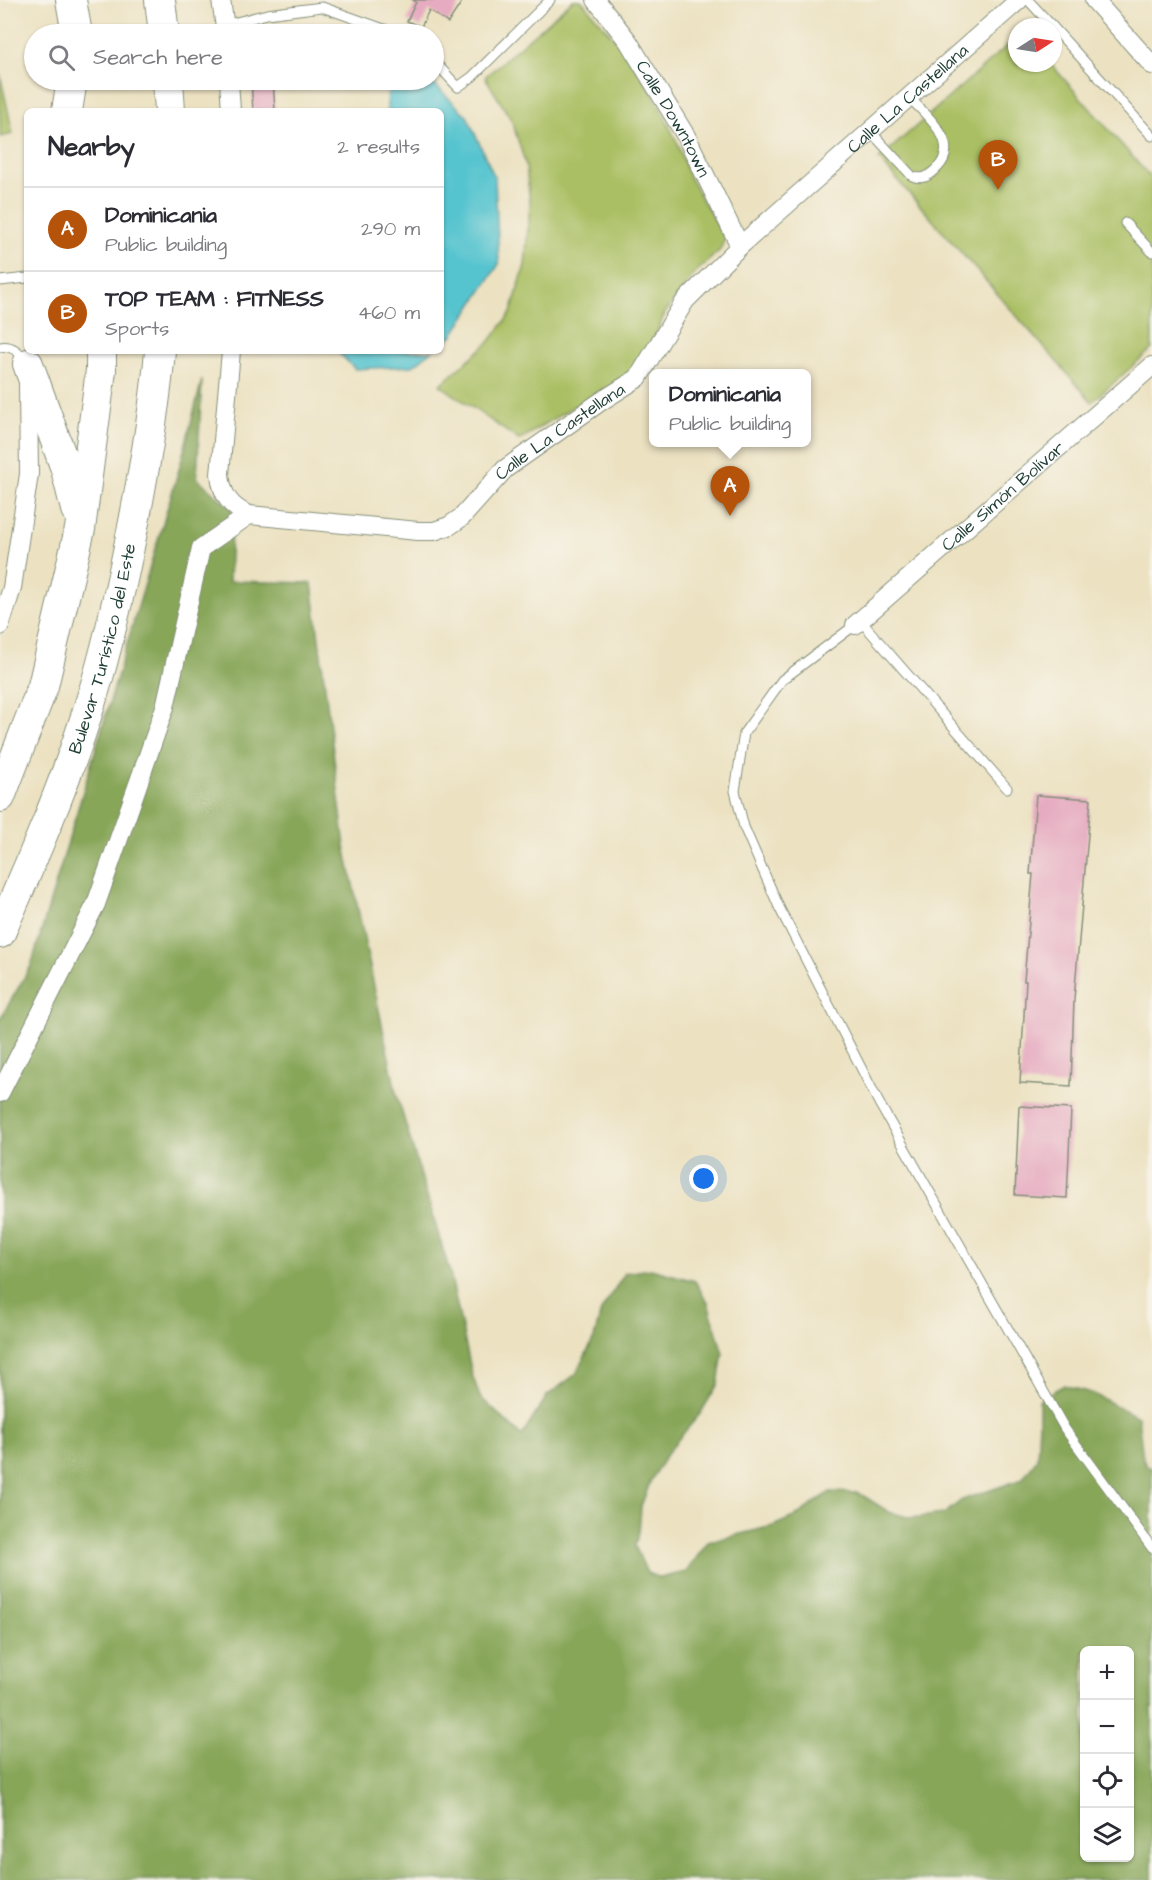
<!DOCTYPE html>
<meta charset="utf-8">
<style>
:root{--surface:#fff;--page:#f2f2f3;--text:#2b2b33;--muted:#7c7c81;--line:#e1e1e2;--accent:#b45309}
body{margin:0;font-family:"Architects Daughter",sans-serif;background:var(--page);color:var(--text)}
.controls{position:absolute;right:18px;bottom:18px;display:grid;overflow:hidden;border-radius:9px;box-shadow:0 2px 4px #0004}
.controls button{width:54px;height:54px;display:grid;place-items:center;padding:0;border:0;border-bottom:2px solid var(--line);background:var(--surface);color:var(--text);font:30px sans-serif}
.compass{position:absolute;left:1008px;top:18px;width:54px;height:54px;border-radius:50%;background:var(--surface);box-shadow:0 2px 4px #0004;rotate:78deg}
.you{position:absolute;left:704px;top:1179px;width:21px;height:21px;margin:-15px;border:4px solid #fff;border-radius:50%;background:#1a73e8;box-shadow:0 0 0 9px #1a73e833}
.badge{display:grid;place-items:center;width:39px;height:39px;border-radius:50%;background:var(--accent);color:#fff;font-size:20px;font-weight:700}
.pin{position:absolute;translate:-50% -50px;filter:drop-shadow(0 2px 3px #0008)}
.pin::after{content:'';position:absolute;top:32px;width:21px;height:18px;background:inherit;clip-path:polygon(0 0,100% 0,50% 100%)}
.popup{position:absolute;left:649px;top:369px;width:162px;height:78px;box-sizing:border-box;display:grid;place-content:center;border-radius:9px;background:var(--surface);filter:drop-shadow(0 2px 4px #0005);font-size:20px;white-space:nowrap;color:var(--muted)}
.popup b{font-size:22px;color:var(--text)}
.popup::after{content:'';position:absolute;left:50%;top:100%;margin-left:-12px;border:12px solid transparent;border-top-color:var(--surface)}
.list{margin:0;padding:0;list-style:none}
h2{display:flex;justify-content:space-between;align-items:center;height:78px;margin:0;padding:0 24px;font-size:26px}
h2 small{font-size:20px;font-weight:400;color:var(--muted)}
.list li{display:grid;grid-template-columns:39px 1fr auto;gap:18px;align-items:center;box-sizing:border-box;height:84px;padding:0 24px;border-top:2px solid var(--line)}
.list b{display:block;font-size:22px;white-space:nowrap}
.list p{margin:0;font-size:20px;white-space:nowrap;color:var(--muted)}
.list em{font-size:20px;font-style:normal;color:var(--muted)}
.icon{flex:none;width:33px;height:33px;fill:none;stroke:currentColor;stroke-width:2;stroke-linecap:round;stroke-linejoin:round}
.map{position:relative;flex:none;width:1152px;height:1880px;overflow:hidden}
.search{position:absolute;background:var(--surface);box-shadow:0 2px 4px #0004;left:24px;top:24px;width:420px;height:66px;display:flex;align-items:center;gap:15px;box-sizing:border-box;padding:0 21px;border-radius:33px;color:var(--muted);font-size:22px}
.panel{position:absolute;background:var(--surface);box-shadow:0 2px 4px #0004;left:24px;top:108px;width:420px;height:246px;border-radius:9px}
.map>svg:first-child{display:block}
.green{fill:#aabf63;stroke:#647e4c;stroke-width:1.5}
.forest{fill:#87a659;stroke:#537246;stroke-width:1.5;fill-rule:evenodd}
.water{fill:#57c4cf;stroke:#3b8082;stroke-width:1.5}
.building{fill:#e6abc1}
.lines{fill:none;stroke-linecap:round;stroke-linejoin:round}
.service-casing{stroke:#86907b;stroke-width:11}
.minor-casing{stroke:#86907b;stroke-width:20}
.trunk-casing{stroke:#86907b;stroke-width:32}
.service{stroke:#fff;stroke-width:9}
.minor{stroke:#fff;stroke-width:18}
.trunk{stroke:#fff;stroke-width:30}
.labels{text-anchor:middle;dominant-baseline:central;stroke-width:5;stroke-linejoin:round;paint-order:stroke}
.street-label{font-size:18px;fill:#1f3d34;stroke:#f7f3e8}
</style>
<div class="map">
<svg width="1152" height="1880" viewBox="0 0 1152 1880">
<rect width="100%" height="100%" fill="#f7f3e8"/>
<filter id="ink" filterUnits="userSpaceOnUse"><feTurbulence type="fractalNoise" baseFrequency=".0167" numOctaves="2"/><feDisplacementMap in="SourceGraphic" scale="12" xChannelSelector="R" yChannelSelector="G"/><feConvolveMatrix kernelMatrix="1 2 1 2 8 2 1 2 1" color-interpolation-filters="sRGB"/></filter>
<filter id="wash" filterUnits="userSpaceOnUse"><feTurbulence type="fractalNoise" baseFrequency=".008" numOctaves="4" result="noise"/><feDisplacementMap in="SourceGraphic" scale="24" xChannelSelector="R" yChannelSelector="G"/><feGaussianBlur stdDeviation="1.35" result="paint"/><feColorMatrix in="noise" values="0 0 0 0 0 0 0 0 0 0 0 0 0 0 0 0 0 1.4 0 .05"/><feComposite in="paint" operator="in"/></filter>
<g filter="url(#wash)">
<rect width="100%" height="100%" fill="#ece2c2"/>
<g class="green">
<polygon points="573,0 581,0 621,46 652,92 677,142 689,177 725,238 720,250 696,272 665,313 651,346 623,381 573,407 519,440 440,385 490,341 511,313 525,265 530,204 526,166 512,121 485,77"/>
<polygon points="1017,37 1017,63 1050,63 1152,179 1152,349 1092,402 879,159"/>
<polygon points="0,74 13,134 0,137"/>
</g>
<path class="forest" d="M 202,380 L 197,478 L 232,509 L 229,581 L 312,583 L 345,846 L 396,1092 L 450,1273 L 472,1374 L 480,1397 L 522,1436 L 547,1396 L 576,1374 L 594,1338 L 601,1311 L 625,1273 L 651,1269 L 695,1281 L 708,1303 L 723,1353 L 718,1384 L 700,1414 L 670,1449 L 651,1480 L 641,1506 L 639,1533 L 635,1546 L 647,1573 L 660,1578 L 686,1572 L 708,1542 L 773,1526 L 796,1516 L 830,1492 L 859,1493 L 889,1512 L 911,1518 L 944,1514 L 962,1500 L 1022,1479 L 1037,1459 L 1039,1423 L 1039,1400 L 1064,1385 L 1094,1394 L 1138,1417 L 1143,1458 L 1146,1466 L 1152,1468 L 1152,1880 L 0,1880 L 0,1019 L 31,966 L 180,466 ZM 1084,1650 L 1130,1650 L 1130,1858 L 1084,1858 Z"/>
<g class="water">
<polygon points="388,80 430,80 467,116 495,178 499,264 453,335 441,344 441,111 387,111"/>
<polygon points="337,351 432,351 413,366 355,369"/>
</g>
<g id="blocks">
<g class="building">
<polygon points="413,0 463,0 448,23 429,10 421,27 407,21 416,2"/>
<polygon points="251,80 273,80 275,111 253,111"/>
<polygon points="1036,795 1091,799 1074,999 1071,1086 1020,1083 1026,981 1024,981 1033,874 1030,874"/>
<polygon points="1019,1106 1071,1109 1067,1198 1015,1195"/>
</g>
</g>
</g>
<g filter="url(#ink)">
<use href="#blocks" fill-opacity="0" stroke="#86907b" stroke-width="1.5"/>
<g class="lines">
<g class="service-casing">
<g id="service">
<polyline points="1028,0 1053,27"/>
<polyline points="225,25 267,14 322,7 398,34"/>
<polyline points="1053,27 1152,136"/>
<polyline points="434,61 458,87 472,77 550,0"/>
<path d="M 870,131 L 912,176 C 921,180 927,177 934,171 C 965,145 927,117 909,97"/>
<polyline points="1125,223 1152,252"/>
<polyline points="0,281 27,278"/>
<path d="M 0,347 C 12,344 20,353 27,362"/>
<polyline points="860,620 1007,788"/>
<polyline points="855,625 782,680 744,733 735,791 744,827 779,907 879,1103 1065,1429 1152,1548"/>
</g>
</g>
<g class="minor-casing">
<g id="minor">
<polyline points="221,0 226,34"/>
<path id="s1" d="M 596,0 L 628,41 L 686,136 L 740,246"/>
<polyline points="1094,0 1152,65"/>
<polyline points="229,80 231,111"/>
<path id="s2" d="M 231,351 L 220,474 C 222,495 230,507 249,515 L 418,531 L 434,531 L 449,526 L 462,517 L 505,469 L 600,402 L 638,378 L 685,301 L 740,246 L 1019,0"/>
<path id="s3" d="M 855,625 L 1152,366"/>
<polyline points="0,626 12,588 29,474 28,386"/>
<polyline points="0,1093 96,904 165,707 201,548 249,515"/>
</g>
</g>
<g class="trunk-casing">
<g id="trunk">
<polyline points="71,0 77,34"/>
<polyline points="160,0 164,34"/>
<polyline points="168,80 170,111"/>
<polyline points="67,111 72,80"/>
<polyline points="28,364 66,469 76,509"/>
<polyline points="0,797 43,686 80,529 101,370 101,351"/>
<path id="s4" d="M 0,933 C 33,858 66,782 90,704 C 109,644 122,583 134,522 C 145,465 155,409 160,351"/>
</g>
</g>
<use href="#service" class="service"/>
<use href="#minor" class="minor"/>
<use href="#trunk" class="trunk"/>
</g>
</g>
<g class="labels">
<g class="street-label">
<text stroke="none"><textPath href="#s2" startOffset="1011">Calle La Castellana</textPath></text>
<text stroke="none"><textPath href="#s1" startOffset="142">Calle Downtown</textPath></text>
<text stroke="none"><textPath href="#s2" startOffset="525">Calle La Castellana</textPath></text>
<text stroke="none"><textPath href="#s3" startOffset="196">Calle Simón Bolívar</textPath></text>
<text stroke="none"><textPath href="#s4" startOffset="303">Bulevar Turístico del Este</textPath></text>
</g>
</g>
</svg>
<div class="controls">
<button>+</button>
<button>−</button>
<button><svg class="icon" aria-label="locate" viewBox="0 0 24 24"><circle cx="12" cy="12" r="6"/><path d="M12 2v4M12 18v4M2 12h4M18 12h4"/></svg></button>
<button><svg class="icon" aria-label="layers" viewBox="0 0 24 24"><path d="M12 4l9 5-9 5-9-5zM3 14l9 5 9-5"/></svg></button>
</div>
<svg class="compass" viewBox="-18 -18 36 36"><path d="M0-13l5 13h-10z" fill="#e53935"/><path d="M0 13l5-13h-10z" fill="#7c7c81"/></svg>
<div class="you"></div>
<div class="pin badge" style="left:730px;top:516px">A</div>
<div class="popup"><b>Dominicania</b>Public building</div>
<div class="pin badge" style="left:998px;top:190px">B</div>
<div class="search"><svg class="icon" aria-label="search" viewBox="0 0 24 24"><circle cx="10" cy="10" r="6"/><path d="M15 15l6 6"/></svg>Search here</div>
<section class="panel">
<h2>Nearby<small>2 results</small></h2>
<ul class="list">
<li><span class="badge">A</span><div><b>Dominicania</b><p>Public building</p></div><em>290 m</em></li>
<li><span class="badge">B</span><div><b>TOP TEAM : FITNESS</b><p>Sports</p></div><em>460 m</em></li>
</ul>
</section>
</div>
